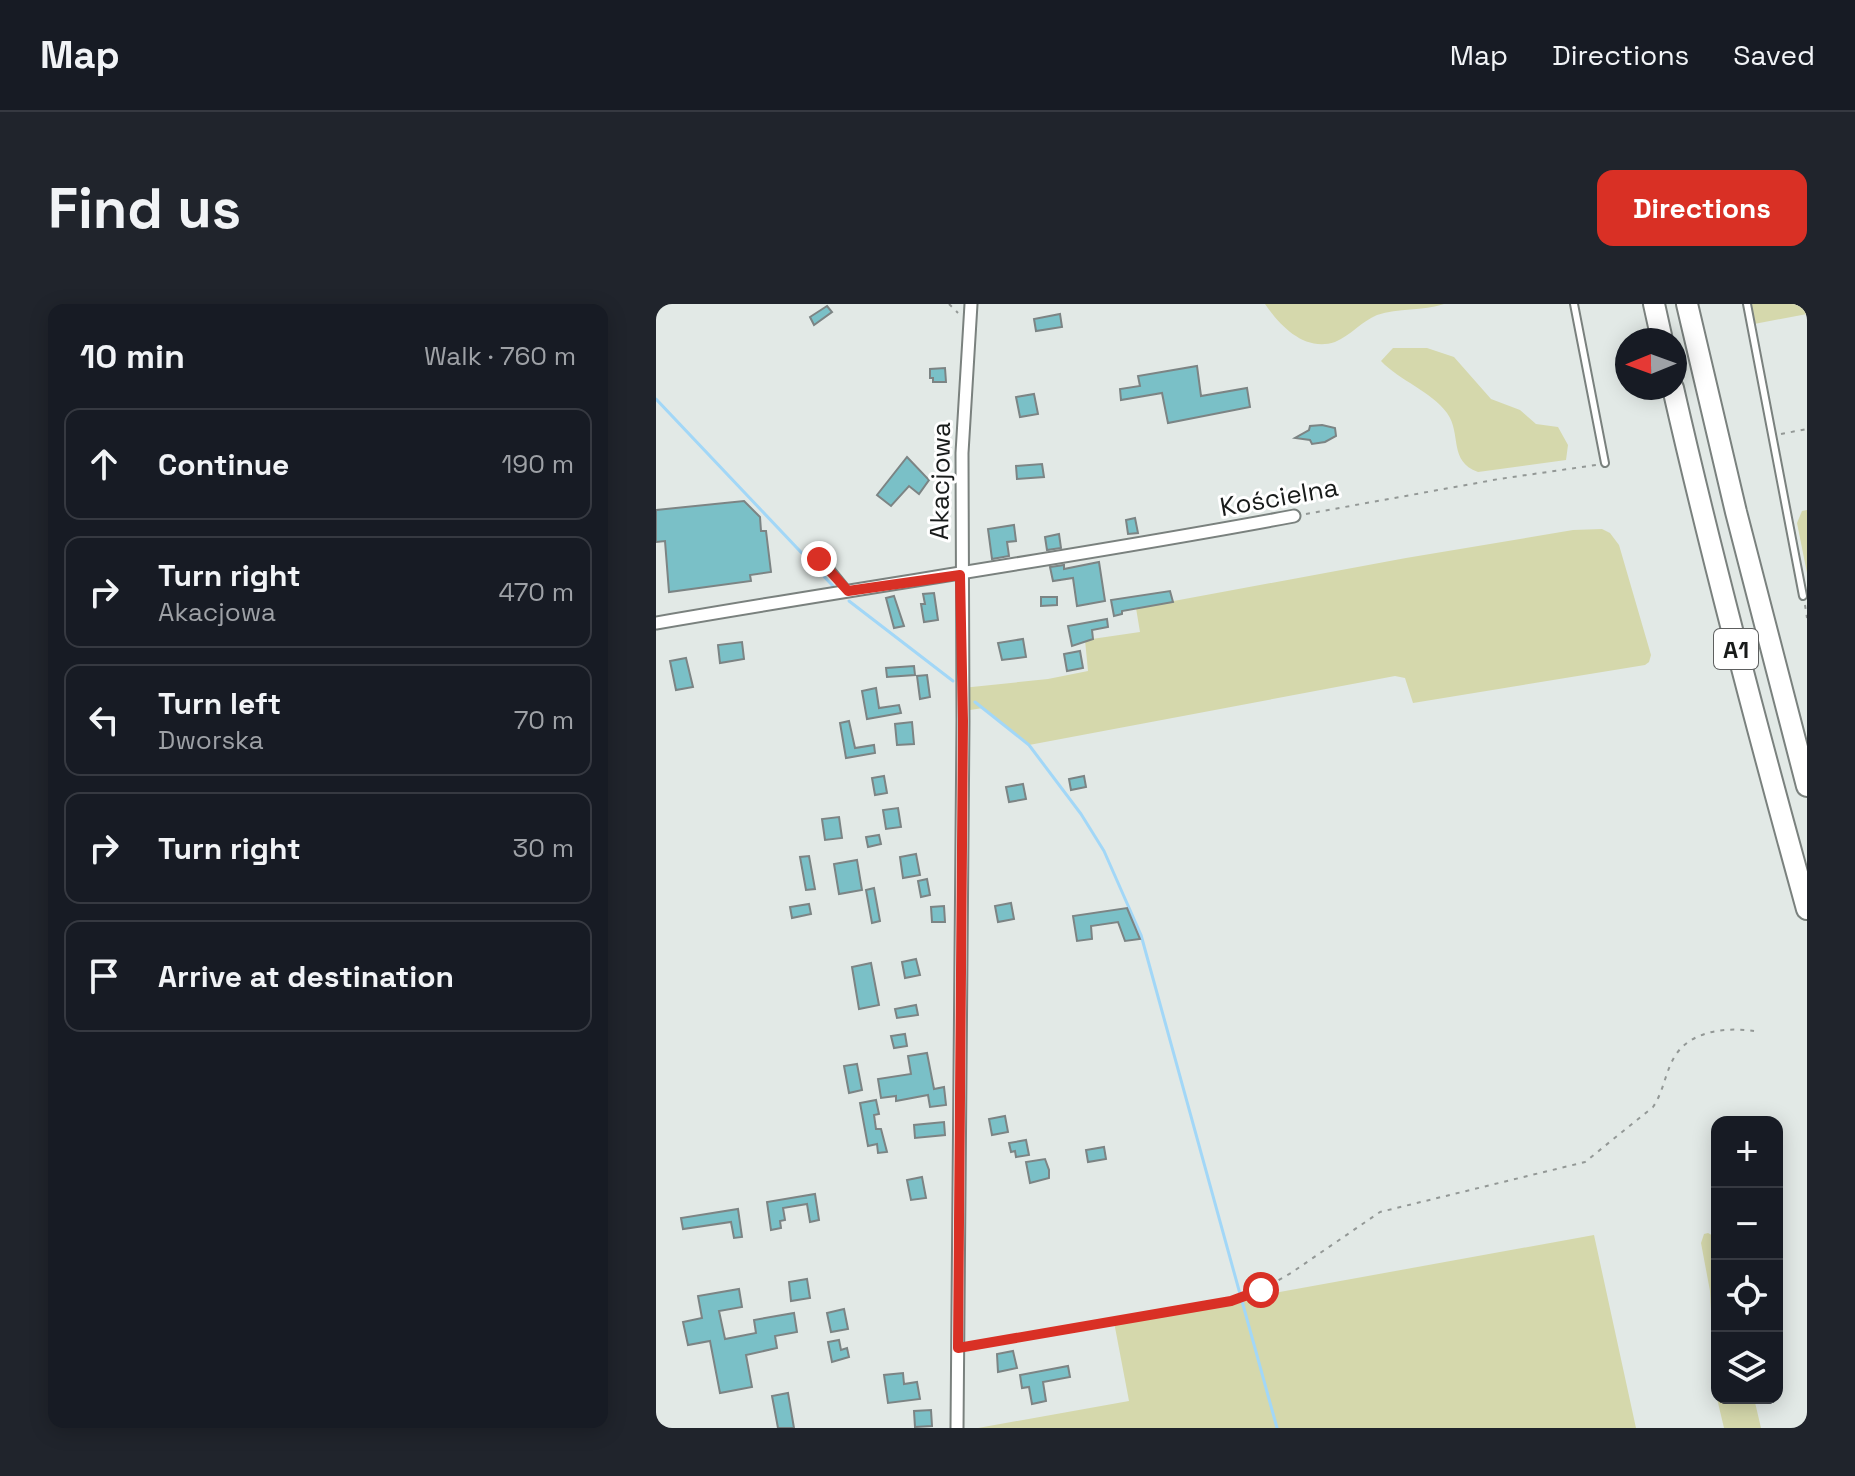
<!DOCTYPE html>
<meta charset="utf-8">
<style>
:root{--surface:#171b24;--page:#20242c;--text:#f1f3f6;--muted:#9ea1a6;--line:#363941;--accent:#d93025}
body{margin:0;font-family:"Space Grotesk",sans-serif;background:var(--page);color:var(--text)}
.controls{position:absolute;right:24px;bottom:24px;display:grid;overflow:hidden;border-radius:16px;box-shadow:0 4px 20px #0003}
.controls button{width:72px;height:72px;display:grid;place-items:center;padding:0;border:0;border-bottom:2px solid var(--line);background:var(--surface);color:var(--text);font:40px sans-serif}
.compass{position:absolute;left:959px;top:24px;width:72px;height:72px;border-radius:50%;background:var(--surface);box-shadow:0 4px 20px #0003;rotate:269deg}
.stop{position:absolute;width:24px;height:24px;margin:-18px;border:6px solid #d93025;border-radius:50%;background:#fff}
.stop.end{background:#d93025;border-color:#fff;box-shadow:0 2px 8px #0008}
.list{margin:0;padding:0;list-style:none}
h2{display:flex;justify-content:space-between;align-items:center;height:104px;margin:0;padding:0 32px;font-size:34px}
h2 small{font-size:26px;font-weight:400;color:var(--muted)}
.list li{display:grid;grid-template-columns:52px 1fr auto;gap:24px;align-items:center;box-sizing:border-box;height:112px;margin:0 16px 16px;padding:0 16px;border:2px solid var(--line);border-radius:16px}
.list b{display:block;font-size:30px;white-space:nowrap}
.list p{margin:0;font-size:26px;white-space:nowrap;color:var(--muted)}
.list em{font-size:26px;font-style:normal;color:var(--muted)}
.icon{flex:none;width:44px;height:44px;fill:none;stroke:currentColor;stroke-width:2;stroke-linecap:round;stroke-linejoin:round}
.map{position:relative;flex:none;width:1151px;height:1124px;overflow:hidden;border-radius:16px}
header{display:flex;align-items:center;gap:48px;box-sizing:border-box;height:112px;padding:0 40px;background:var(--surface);border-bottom:2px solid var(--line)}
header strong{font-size:38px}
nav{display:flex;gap:44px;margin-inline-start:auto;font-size:28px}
.intro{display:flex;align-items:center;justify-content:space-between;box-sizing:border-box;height:192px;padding:0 48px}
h1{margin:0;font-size:56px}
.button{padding:20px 36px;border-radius:16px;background:var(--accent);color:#fff;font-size:28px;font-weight:700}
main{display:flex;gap:48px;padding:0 48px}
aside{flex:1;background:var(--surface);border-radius:16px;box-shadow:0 4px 20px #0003}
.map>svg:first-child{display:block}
.green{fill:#d5d8ac}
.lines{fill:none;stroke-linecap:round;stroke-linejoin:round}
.stream{stroke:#a2d7f7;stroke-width:3}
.building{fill:#7ac0c7;stroke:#7c8484;stroke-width:2}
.service-casing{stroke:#7a817e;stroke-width:10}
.minor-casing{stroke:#7a817e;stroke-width:15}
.motorway-casing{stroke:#7a817e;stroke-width:24}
.path{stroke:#939896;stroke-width:2;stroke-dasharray:4 6;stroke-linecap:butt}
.service{stroke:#fff;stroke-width:6}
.minor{stroke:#fff;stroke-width:11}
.motorway{stroke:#fff;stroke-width:20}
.route{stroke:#d93025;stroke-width:10}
.labels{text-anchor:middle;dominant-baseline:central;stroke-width:6;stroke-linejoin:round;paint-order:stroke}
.shield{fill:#fff;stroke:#5d5f5f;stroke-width:2}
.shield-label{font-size:24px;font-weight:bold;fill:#181b1a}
.street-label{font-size:26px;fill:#181b1a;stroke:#fff}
</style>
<header>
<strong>Map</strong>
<nav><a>Map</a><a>Directions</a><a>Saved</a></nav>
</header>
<div class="intro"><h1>Find us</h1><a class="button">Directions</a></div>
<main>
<aside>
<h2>10 min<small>Walk · 760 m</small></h2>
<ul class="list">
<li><svg class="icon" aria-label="ahead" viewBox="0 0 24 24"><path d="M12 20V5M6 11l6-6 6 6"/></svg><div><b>Continue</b></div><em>190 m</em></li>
<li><svg class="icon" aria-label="right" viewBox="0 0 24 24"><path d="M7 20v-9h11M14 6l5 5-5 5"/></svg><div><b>Turn right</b><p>Akacjowa</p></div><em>470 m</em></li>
<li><svg class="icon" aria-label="left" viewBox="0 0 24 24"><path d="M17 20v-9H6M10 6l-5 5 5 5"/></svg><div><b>Turn left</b><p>Dworska</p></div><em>70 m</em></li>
<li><svg class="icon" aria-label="right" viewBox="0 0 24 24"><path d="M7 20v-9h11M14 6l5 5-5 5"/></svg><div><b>Turn right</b></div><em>30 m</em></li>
<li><svg class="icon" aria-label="arrive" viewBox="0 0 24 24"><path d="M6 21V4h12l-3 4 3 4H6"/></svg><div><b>Arrive at destination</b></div></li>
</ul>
</aside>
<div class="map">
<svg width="1151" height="1124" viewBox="0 0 1151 1124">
<rect width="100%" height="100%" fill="#e2e9e6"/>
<g class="green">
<path d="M 609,0 L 788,0 C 767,7 742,4 721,11 C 706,17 694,32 679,38 C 649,48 624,22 609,0 Z"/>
<polygon points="1091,0 1151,0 1151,10 1093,21"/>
<path d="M 737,44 L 771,44 L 798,53 L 835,95 L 864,106 L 880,120 L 902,123 L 912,141 L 910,156 L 822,168 C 792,157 806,130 791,109 C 775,87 744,77 725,57 Z"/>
<polygon points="1151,206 1151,269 1141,219 1146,207"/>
<polygon points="946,225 954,229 963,241 995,351 993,358 989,361 757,399 749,374 739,372 373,441 327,404 314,406 307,417 306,384 392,375 432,367 429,336 484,328 480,304 750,254 917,226"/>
<polygon points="1052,929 1061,934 1061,1094 1098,1094 1105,1124 1068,1124 1059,1086 1054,987 1045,939 1048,930"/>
<polygon points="938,931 980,1124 322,1124 473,1097 458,1018"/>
</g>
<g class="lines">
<g class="stream">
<polyline points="0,95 177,282"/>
<polyline points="193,297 297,377"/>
<polyline points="319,398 373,441 425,510 448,547 485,631 621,1124"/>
</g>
</g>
<g class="building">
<polygon points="171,2 176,8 158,21 154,13"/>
<polygon points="404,10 406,23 380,27 378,15"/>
<polygon points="541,62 545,92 591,84 594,103 512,119 506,89 465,96 464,85 484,82 482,72"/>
<polygon points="289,64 290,78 277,78 277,74 274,74 274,65"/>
<polygon points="378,90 382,110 364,113 360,93"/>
<polygon points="666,121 679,124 680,132 669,138 656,140 654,136 639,134 653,126 654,122"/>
<polygon points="251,153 273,176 263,190 253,182 235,202 221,191"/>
<polygon points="386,160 388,173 361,175 360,162"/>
<polygon points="88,197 104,213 105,227 110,227 115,268 94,271 95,277 13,288 9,237 0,238 0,206"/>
<polygon points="479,214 482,229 472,230 470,216"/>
<polygon points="358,221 360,237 351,238 353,252 336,255 332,225"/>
<polygon points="403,230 405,244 391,246 389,233"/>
<polygon points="443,258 449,297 421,302 417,274 397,277 394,263 408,261 408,265"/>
<polygon points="514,287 517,298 466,307 466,310 458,312 455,296"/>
<polygon points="278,289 282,316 268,318 265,300 269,300 267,290"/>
<polygon points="238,292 248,322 238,324 230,294"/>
<polygon points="385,293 401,293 401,301 385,302"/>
<polygon points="451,315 452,323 436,326 437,335 416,342 412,322"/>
<polygon points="367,335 370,353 346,356 342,339"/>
<polygon points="86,338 88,355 64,359 62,341"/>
<polygon points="424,347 427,364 411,367 408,350"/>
<polygon points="30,354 37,383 20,386 14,357"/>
<polygon points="258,362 259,371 231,373 230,364"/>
<polygon points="271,371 274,393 264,395 261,372"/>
<polygon points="220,384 223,404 243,401 245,409 211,415 206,387"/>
<polygon points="193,417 199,444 218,441 219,449 190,454 184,419"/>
<polygon points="256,418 258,440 241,441 239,420"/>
<polygon points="228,472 231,489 219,491 216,474"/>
<polygon points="428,472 430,483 415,486 413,475"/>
<polygon points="367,480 370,495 353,498 350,483"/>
<polygon points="242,504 245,523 230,525 227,506"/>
<polygon points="183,513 186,534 169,536 166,515"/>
<polygon points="223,531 225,540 212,543 210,533"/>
<polygon points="260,550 264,571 247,574 244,553"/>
<polygon points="153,552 159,585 150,586 144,553"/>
<polygon points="201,556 206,586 183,590 178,560"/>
<polygon points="271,575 274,591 265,593 262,577"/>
<polygon points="218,584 224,617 216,619 210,586"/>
<polygon points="355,599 358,615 342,618 339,602"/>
<polygon points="153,600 155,610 136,614 134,603"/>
<polygon points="288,602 289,618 276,618 275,603"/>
<polygon points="471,604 484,635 469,637 462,618 435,622 436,635 421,637 417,612"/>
<polygon points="260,655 264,671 249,674 246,658"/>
<polygon points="215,659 223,701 203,705 196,663"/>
<polygon points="260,701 262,711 241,714 239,705"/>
<polygon points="249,730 251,742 238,744 235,732"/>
<polygon points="271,749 278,785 288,783 290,801 274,803 272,791 240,797 240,792 225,794 222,775 255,770 252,752"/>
<polygon points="201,760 206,786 193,789 188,762"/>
<polygon points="220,796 223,810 218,811 220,825 225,825 231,848 222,849 221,840 212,842 204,799"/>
<polygon points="349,812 352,828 336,831 333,815"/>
<polygon points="288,818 289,831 259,834 258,821"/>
<polygon points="370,836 373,851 360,853 359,847 355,848 353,839"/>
<polygon points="448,843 450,855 432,858 430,846"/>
<polygon points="389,855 393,866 393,874 374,879 370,858"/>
<polygon points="266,873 270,894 255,896 251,876"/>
<polygon points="159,890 163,916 154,918 151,900 127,904 129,916 124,917 125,924 115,926 111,898"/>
<polygon points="82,905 86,933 78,934 75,918 27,925 25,914"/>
<polygon points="151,975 154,994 135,997 133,978"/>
<polygon points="83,985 86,1003 63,1007 69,1035 100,1029 98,1016 138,1009 141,1028 119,1032 121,1044 90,1051 96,1083 64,1089 54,1037 32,1041 27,1018 46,1014 42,992"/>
<polygon points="188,1005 192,1025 175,1028 171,1009"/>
<polygon points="183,1036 185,1046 191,1044 193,1053 176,1058 172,1038"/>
<polygon points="357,1047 361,1064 342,1068 341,1050"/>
<polygon points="412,1062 414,1073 387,1078 390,1097 376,1100 373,1083 366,1084 364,1071"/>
<polygon points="247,1069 248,1080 261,1078 264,1095 232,1099 228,1071"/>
<polygon points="132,1089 138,1124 122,1124 116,1092"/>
<polygon points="275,1106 276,1122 259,1123 258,1107"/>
</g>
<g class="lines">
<g class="service-casing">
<g id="service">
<polyline points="918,0 949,159"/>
<polyline points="1091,0 1147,292"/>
<polyline points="162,250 192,287"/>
</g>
</g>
<g class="minor-casing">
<g id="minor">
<path d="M 0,319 C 213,282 426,252 638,212"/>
<polyline points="301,1124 307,417 306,149 315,0"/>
</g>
</g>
<g class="motorway-casing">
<g id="motorway">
<polyline points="998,0 1006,36"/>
<polyline points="1031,0 1080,208 1151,482"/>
<path d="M 1017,84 C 1057,259 1103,432 1151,605"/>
</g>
</g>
<g class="path">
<polyline points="293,0 302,9"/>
<polyline points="1125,130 1151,125"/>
<polyline points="650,210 843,175 940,161"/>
<polyline points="1149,301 1151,314"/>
<path d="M 311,1042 L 575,997 L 605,986 L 635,969 L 724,908 L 929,858 L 997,803 C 1008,787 1009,768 1019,752 C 1035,726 1072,723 1098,727"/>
</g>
<use href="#service" class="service"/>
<use href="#minor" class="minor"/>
<use href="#motorway" class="motorway"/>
</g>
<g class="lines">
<polyline class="route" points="163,255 192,287 304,271 307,417 302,1044 575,997 605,986"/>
</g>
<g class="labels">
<rect class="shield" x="1058" y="325" width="44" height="40" rx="6"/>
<g class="shield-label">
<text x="1080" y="345">A1</text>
</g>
<g class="street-label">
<text transform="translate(284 177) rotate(-89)">Akacjowa</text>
<text transform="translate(623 193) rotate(-10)">Kościelna</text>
</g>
</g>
</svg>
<div class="controls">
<button>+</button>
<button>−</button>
<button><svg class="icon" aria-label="locate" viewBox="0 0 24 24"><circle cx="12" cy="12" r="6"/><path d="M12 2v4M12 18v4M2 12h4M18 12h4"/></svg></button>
<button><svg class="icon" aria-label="layers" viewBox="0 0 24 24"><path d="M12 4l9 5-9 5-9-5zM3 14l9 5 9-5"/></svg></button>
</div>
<svg class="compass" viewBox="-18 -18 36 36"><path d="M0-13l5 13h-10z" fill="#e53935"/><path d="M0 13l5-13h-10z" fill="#9ea1a6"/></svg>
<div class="stop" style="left:605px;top:986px"></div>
<div class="stop end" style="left:163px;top:255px"></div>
</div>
</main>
